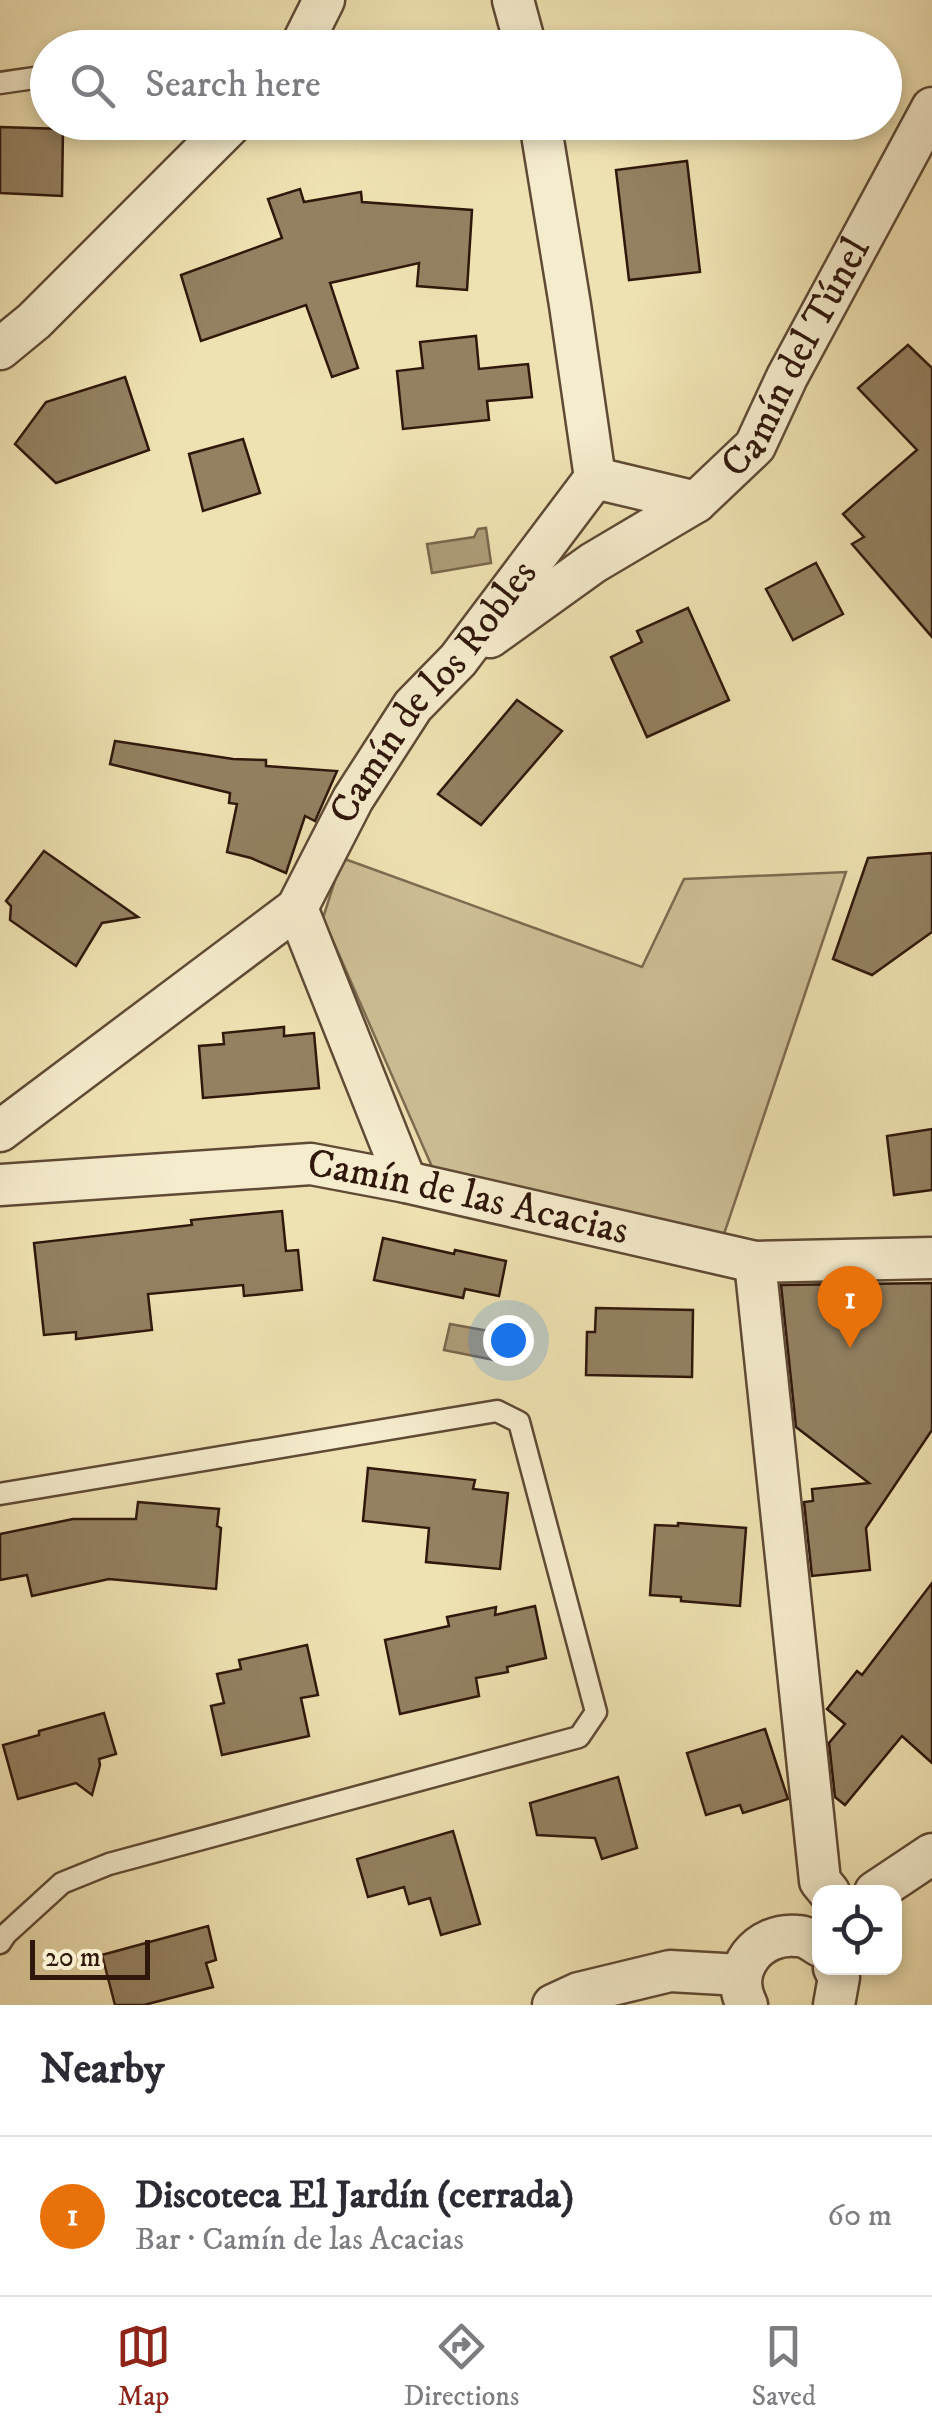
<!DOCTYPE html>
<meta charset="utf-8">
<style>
:root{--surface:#fff;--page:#f2f2f3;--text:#2b2b33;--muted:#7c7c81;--line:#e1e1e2;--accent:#8f2418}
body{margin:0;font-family:"IM FELL DW Pica",serif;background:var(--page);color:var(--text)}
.controls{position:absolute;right:30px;bottom:30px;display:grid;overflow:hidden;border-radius:20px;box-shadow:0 5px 15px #0003}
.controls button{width:90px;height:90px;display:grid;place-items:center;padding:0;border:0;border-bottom:2px solid var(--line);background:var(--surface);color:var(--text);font:50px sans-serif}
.scale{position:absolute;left:30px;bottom:25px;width:120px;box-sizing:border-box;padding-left:10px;border:5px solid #2f170b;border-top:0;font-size:28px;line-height:35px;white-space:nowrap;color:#2f170b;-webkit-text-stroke:8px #f5eccd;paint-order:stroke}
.you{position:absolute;left:508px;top:1340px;width:35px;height:35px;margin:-25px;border:8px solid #fff;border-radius:50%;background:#1a73e8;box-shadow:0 0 0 15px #1a73e833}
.badge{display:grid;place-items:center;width:65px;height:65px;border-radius:50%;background:var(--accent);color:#fff;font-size:32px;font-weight:700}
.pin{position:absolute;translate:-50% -82px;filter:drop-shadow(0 2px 5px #0008)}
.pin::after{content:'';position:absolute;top:52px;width:35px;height:30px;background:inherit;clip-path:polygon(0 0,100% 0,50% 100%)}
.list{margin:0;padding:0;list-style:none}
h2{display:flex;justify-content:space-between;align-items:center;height:130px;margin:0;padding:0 40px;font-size:42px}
h2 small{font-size:32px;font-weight:400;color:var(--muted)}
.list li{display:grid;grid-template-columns:65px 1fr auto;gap:30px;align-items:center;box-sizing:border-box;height:160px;padding:0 40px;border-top:2px solid var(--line)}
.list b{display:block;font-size:38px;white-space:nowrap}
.list p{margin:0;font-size:32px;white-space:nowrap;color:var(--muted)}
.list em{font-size:32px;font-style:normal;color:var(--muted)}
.icon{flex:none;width:55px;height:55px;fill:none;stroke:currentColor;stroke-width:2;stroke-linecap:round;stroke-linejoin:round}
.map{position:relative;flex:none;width:932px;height:2005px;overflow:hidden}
.search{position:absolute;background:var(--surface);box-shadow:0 5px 15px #0003;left:30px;right:30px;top:30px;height:110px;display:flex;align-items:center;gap:25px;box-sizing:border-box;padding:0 35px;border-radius:55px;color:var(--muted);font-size:38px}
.sheet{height:290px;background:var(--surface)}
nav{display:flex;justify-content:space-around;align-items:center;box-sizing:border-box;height:140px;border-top:2px solid var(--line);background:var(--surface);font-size:28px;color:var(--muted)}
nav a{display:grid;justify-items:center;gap:5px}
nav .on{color:var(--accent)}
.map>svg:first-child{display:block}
.green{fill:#cebf96;stroke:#7e6b50;stroke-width:2.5}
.water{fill:#ae9d79;stroke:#7b674d;stroke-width:2.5}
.building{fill:#938162;stroke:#2f170b;stroke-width:2.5}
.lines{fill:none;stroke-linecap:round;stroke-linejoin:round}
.lane-casing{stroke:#5f4a35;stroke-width:25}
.street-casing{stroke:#5f4a35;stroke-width:45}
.lane{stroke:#f5eccd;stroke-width:20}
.street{stroke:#f5eccd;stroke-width:40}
.labels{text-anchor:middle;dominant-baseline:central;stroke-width:8;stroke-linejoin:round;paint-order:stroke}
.street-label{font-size:40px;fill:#2f170b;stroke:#f5eccd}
</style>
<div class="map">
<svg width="932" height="2005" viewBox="0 0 932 2005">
<rect width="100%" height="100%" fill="#efe2b2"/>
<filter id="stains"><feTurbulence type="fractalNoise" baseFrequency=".002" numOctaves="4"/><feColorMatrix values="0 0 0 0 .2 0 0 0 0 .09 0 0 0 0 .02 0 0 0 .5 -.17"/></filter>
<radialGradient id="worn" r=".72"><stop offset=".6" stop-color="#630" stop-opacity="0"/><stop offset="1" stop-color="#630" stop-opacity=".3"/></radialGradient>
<polygon class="green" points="342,858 642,967 684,879 846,872 724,1234 436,1176 323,918"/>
<g class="water">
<polygon points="486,528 491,563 432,573 427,544 474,537 478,529"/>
<polygon points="450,1324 500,1333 494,1360 444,1350"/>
</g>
<g class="building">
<polygon points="0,127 63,129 62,196 0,193"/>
<polygon points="687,161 700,272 629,280 616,170"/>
<polygon points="300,189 304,202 361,192 362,202 472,210 467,290 417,286 419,263 330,283 358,368 332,377 306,305 201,341 181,275 282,238 268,199"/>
<polygon points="476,336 479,369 528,364 532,397 487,401 489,420 403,429 397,371 423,368 420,342"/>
<polygon points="908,345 932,368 932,637 852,544 864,537 843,514 917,450 858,388"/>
<polygon points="125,377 149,450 56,483 15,444 46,402"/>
<polygon points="243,439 260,493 203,511 189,454"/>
<polygon points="816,563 843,614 793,640 766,589"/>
<polygon points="688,608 729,700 647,737 611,657 642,642 637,631"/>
<polygon points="517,700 562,731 481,825 438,794"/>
<polygon points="115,741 233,759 266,760 266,766 337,771 315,821 305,816 286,873 251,858 227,852 237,804 229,803 230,793 110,764"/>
<polygon points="44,851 138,917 102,923 76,966 10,920 11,906 6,901"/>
<polygon points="932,853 932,932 872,975 833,959 868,858"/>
<polygon points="284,1027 284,1036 314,1033 319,1088 203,1098 199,1046 224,1044 223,1033"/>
<polygon points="932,1129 932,1190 894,1195 887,1136"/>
<polygon points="282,1211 286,1251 298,1250 302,1290 244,1296 243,1285 148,1294 152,1330 76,1339 76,1332 44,1335 34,1243 192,1225 191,1220"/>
<polygon points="383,1238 454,1254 455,1250 506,1261 499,1296 465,1289 463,1298 374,1280"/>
<polygon points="932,1283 932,1430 866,1528 870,1570 812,1576 804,1502 813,1501 812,1489 869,1483 796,1427 781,1285"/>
<polygon points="596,1308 693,1310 692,1377 586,1375 587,1332 595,1332"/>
<polygon points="368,1468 475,1480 473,1489 508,1493 500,1569 426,1562 429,1528 363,1521"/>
<polygon points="138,1502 219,1509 217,1526 221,1528 216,1589 109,1579 32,1596 27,1575 0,1580 0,1534 73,1519 136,1519"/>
<polygon points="678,1523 746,1528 740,1606 681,1601 681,1597 650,1595 655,1525 678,1526"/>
<polygon points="932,1583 932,1763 902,1736 845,1805 835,1797 829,1743 845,1724 827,1709 857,1671 862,1675"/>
<polygon points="535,1606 546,1658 507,1667 508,1672 476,1678 479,1696 400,1714 385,1640 449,1626 447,1617 496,1607 495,1615"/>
<polygon points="307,1645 318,1695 301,1698 309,1736 222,1755 211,1706 224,1703 217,1674 241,1669 239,1660"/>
<polygon points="104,1713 116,1754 99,1759 100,1765 92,1795 76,1783 18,1799 3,1745 39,1735 39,1731"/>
<polygon points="765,1729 788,1799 743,1813 740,1805 706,1815 687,1753"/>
<polygon points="618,1777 637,1848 602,1859 595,1838 537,1835 530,1803"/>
<polygon points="453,1831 480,1924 441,1935 430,1898 409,1904 404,1887 368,1897 357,1859"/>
<polygon points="208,1926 216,1960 206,1963 213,1987 144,2005 115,2005 102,1955"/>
</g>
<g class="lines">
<g class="lane-casing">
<g id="lane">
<polyline points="0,83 48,76"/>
<polyline points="0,1494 497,1411 519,1422 596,1712 579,1737 109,1864 62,1883 6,1934 0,1943"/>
</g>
</g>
<g class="street-casing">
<g id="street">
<polyline points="513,0 526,48"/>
<polyline points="300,48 324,0"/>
<polyline points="0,349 34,321 233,122"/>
<path id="s1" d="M 595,478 L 696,502 L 755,446 L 787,377 L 932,108"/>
<polyline points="490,637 593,563 696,502"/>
<polyline points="297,908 406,1182"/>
<path id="s2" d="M 0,1131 L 297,908 L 353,799 L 413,706 L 458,660 L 595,478 L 570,305 L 540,122"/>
<path id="s3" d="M 0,1185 L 311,1164 L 406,1182 L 755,1262 L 932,1258"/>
<polyline points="755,1262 820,1881 829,1892"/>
<polyline points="875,1892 932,1854"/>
<polyline points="553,2005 579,1993 670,1971 741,1975"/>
<path d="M 747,2005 C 728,1969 759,1932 797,1936 C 806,1936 812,1941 820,1946"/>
<polyline points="834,2005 839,1977 834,1968"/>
</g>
</g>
<use href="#lane" class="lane"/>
<use href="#street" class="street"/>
</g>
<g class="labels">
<g class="street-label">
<text stroke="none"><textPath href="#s1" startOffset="282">Camín del Túnel</textPath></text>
<text stroke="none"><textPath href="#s2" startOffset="628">Camín de los Robles</textPath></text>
<text stroke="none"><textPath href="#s3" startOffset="472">Camín de las Acacias</textPath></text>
</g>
</g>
<rect width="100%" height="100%" filter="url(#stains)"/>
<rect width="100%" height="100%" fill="url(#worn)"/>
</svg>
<div class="controls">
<button><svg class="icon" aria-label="locate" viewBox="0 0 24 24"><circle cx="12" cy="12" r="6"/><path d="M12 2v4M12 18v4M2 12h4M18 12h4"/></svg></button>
</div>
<div class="scale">20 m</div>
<div class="you"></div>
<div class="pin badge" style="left:850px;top:1348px;background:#e8710a">1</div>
<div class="search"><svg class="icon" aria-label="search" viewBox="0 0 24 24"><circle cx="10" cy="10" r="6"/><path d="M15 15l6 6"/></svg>Search here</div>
</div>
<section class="sheet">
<h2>Nearby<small></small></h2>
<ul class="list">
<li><span class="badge" style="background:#e8710a">1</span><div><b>Discoteca El Jardín (cerrada)</b><p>Bar · Camín de las Acacias</p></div><em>60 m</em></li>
</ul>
</section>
<nav>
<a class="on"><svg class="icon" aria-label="map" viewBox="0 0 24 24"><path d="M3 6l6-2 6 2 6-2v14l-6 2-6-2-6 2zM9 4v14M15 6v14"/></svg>Map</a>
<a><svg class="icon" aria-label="directions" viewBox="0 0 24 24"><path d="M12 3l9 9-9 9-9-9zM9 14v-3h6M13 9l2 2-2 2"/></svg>Directions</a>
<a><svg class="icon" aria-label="saved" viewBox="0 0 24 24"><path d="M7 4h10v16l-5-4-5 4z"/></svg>Saved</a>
</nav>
